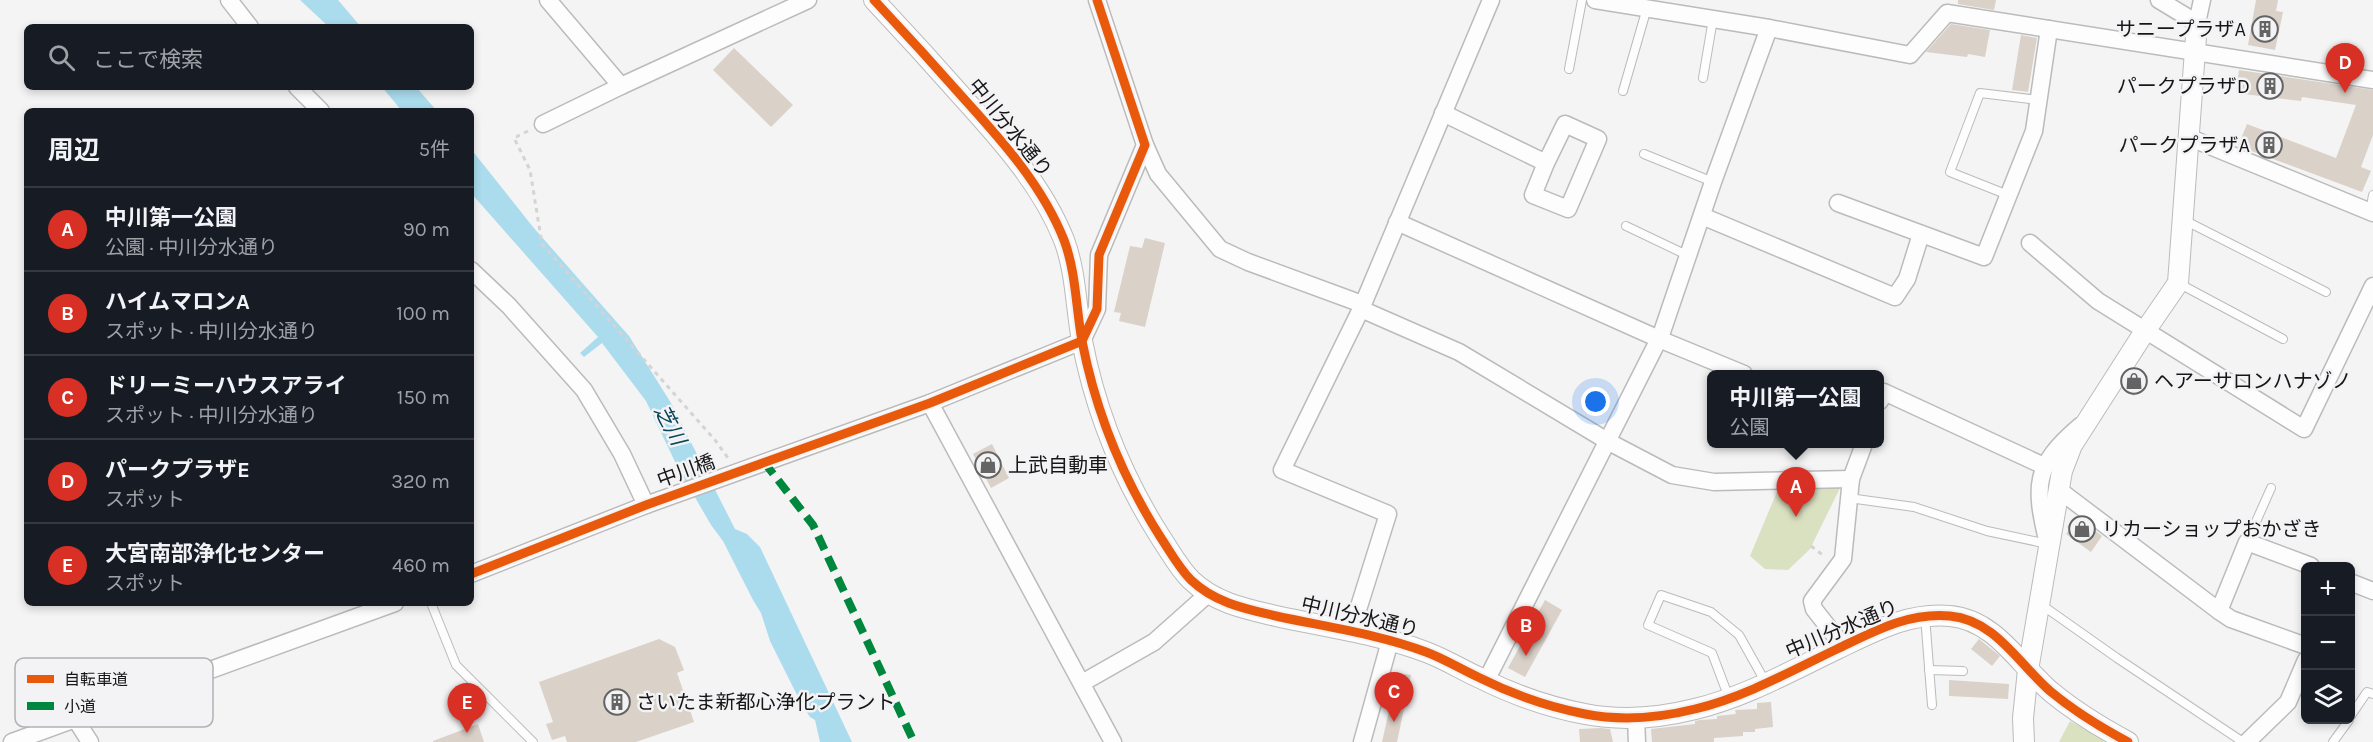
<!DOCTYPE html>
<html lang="ja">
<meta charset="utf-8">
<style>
:root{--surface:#171b24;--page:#242831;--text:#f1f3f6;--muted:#9ea1a6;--line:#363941;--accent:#d93025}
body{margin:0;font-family:Karla,"Noto Sans JP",sans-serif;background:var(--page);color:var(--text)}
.controls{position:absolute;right:18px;bottom:18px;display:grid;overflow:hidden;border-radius:9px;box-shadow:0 3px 9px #0003}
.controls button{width:54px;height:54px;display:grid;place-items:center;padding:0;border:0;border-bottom:2px solid var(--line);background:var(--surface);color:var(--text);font:30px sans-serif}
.you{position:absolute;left:1596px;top:402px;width:21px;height:21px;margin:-15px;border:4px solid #fff;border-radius:50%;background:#1a73e8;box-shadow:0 0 0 9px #1a73e833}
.badge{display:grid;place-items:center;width:39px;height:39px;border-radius:50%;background:var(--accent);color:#fff;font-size:20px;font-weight:700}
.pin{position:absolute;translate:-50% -50px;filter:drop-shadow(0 2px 3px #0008)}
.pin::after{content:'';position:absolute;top:32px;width:21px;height:18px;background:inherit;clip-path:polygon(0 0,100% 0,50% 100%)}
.popup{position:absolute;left:1707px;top:370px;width:177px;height:78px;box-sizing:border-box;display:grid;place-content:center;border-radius:9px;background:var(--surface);filter:drop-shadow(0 2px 4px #0005);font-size:20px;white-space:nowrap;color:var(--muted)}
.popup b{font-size:22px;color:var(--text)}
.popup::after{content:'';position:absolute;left:50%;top:100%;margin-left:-12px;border:12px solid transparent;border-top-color:var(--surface)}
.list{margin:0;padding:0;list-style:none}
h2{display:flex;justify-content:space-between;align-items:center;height:78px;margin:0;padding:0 24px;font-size:26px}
h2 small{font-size:20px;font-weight:400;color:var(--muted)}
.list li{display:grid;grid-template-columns:39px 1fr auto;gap:18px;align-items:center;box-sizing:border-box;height:84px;padding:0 24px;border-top:2px solid var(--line)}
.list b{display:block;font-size:22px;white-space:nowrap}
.list p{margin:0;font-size:20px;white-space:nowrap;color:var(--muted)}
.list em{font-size:20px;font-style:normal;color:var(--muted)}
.icon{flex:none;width:33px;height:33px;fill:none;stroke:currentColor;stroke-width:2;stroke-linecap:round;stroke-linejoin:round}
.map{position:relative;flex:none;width:2373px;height:742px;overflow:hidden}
.search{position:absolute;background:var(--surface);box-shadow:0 3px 9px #0003;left:24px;top:24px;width:450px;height:66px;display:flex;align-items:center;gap:15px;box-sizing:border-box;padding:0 21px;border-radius:9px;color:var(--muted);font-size:22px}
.panel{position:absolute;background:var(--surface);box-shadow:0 3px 9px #0003;left:24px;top:108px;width:450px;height:498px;border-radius:9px}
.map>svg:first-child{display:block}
.green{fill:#dae1c1}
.water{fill:#aadced}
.building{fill:#dad1c9}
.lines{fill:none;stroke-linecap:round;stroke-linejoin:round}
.service-casing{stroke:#bbb;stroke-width:10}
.minor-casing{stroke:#bbb;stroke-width:19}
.tertiary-casing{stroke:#bbb;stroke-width:22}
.path{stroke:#d4d4d4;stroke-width:3;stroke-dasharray:4.5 4.5;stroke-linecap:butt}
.service{stroke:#fdfdfd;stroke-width:8}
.minor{stroke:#fdfdfd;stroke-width:16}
.tertiary{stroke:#fdfdfd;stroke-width:20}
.quiet{stroke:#00873e;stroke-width:8;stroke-dasharray:15 8;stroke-linecap:butt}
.cycleway-casing{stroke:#f3f3f5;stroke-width:13}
.cycleway{stroke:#e8590c;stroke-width:9}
.labels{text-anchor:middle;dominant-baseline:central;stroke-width:5;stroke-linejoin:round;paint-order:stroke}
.poi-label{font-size:20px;fill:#161617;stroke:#f3f3f5;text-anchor:start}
.street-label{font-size:20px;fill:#161617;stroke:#f3f3f5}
.water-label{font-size:21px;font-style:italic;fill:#074557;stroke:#f3f3f5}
.key{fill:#f3f3f5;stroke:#b1b1b2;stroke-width:1.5}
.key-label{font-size:16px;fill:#161617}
</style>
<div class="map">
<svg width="2373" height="742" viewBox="0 0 2373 742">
<rect width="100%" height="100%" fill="#f4f4f4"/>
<g class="green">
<polygon points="1841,486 1810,549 1788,570 1765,569 1750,556 1779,487"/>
<polygon points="2070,721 2104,739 2103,742 2059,742"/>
</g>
<g class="water">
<polygon points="300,0 338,0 361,27 329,27"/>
<polygon points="382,87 416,87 437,111 402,111"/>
<polygon points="471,149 533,227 629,336 671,403 735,529 747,534 760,547 852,742 820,742 815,720 810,717 802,705 770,641 761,613 753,600 723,541 711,525 677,466 646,401 602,343 584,357 580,353 598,337 471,193"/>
</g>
<g class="building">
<polygon points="1958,0 1996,0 1994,10 1958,4"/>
<polygon points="2256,0 2278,0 2276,11 2283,12 2275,50 2248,45"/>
<polygon points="1951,24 1990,30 1985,57 1968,54 1967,57 1926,52"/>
<polygon points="2021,35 2037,38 2028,92 2012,90"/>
<polygon points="734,48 793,105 771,127 713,70"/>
<polygon points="2239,70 2373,90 2373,135 2361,167 2371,171 2362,192 2238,146 2247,124 2336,158 2356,105 2302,97 2301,101 2236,93"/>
<polygon points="1145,238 1165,243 1145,327 1119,321 1121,313 1114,312 1130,246 1142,248"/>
<polygon points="2136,368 2148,376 2134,396 2123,388"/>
<polygon points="992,444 1009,478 991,488 973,454"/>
<polygon points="2076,516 2102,536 2091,552 2066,534 2070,529 2067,527"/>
<polygon points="1545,600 1562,610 1525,677 1508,668"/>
<polygon points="659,639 675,647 684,670 677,673 694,722 636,742 567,742 565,736 552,740 546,724 553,722 539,682"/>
<polygon points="1979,639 2000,656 1992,666 1971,649"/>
<polygon points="1396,673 1411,675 1397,742 1382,742 1391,702 1385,699 1388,689 1393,690"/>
<polygon points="1949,680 2009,684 2008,699 1949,696"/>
<polygon points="1771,702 1773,727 1755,729 1755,732 1743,732 1743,736 1714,738 1714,742 1652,742 1651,729 1695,724 1695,721 1700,720 1717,719 1717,716 1736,714 1735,710 1757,709 1757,703"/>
<polygon points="478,724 484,742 433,742 433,741"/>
<polygon points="1601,728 1610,729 1613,742 1580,742 1579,729"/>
</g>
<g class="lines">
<g class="service-casing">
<g id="service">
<polyline points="1569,69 1582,0"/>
<polyline points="1703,78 1713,19"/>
<polyline points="1623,91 1647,8"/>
<polyline points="1644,154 1713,182"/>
<polyline points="2008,195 1950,172 1980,93 2039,100"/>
<polyline points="2370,212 2373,195"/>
<polyline points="2182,219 2326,292"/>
<polyline points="1626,226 1689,256"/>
<polyline points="2178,283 2283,339"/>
<polyline points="1849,498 1914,507 1987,531 2048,544"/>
<polyline points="2247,542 2271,488"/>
<polyline points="431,603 456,665 533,742"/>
<polyline points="2039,603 2117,658 2243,742"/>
<polyline points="1925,616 1932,705"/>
<polyline points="1929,670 1963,671"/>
<polyline points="1729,698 1712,653 1648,625 1661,595 1711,612 1739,635 1766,683"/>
<polyline points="2350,717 2367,692 2373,694"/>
<polyline points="2333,742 2349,720"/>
</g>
</g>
<g class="minor-casing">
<g id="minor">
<polyline points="229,0 250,27"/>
<polyline points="548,0 621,86 808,0"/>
<polyline points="1595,0 1769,28 1910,55 1947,13 2373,80"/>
<polyline points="2159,0 2197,23 2202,0"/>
<polyline points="297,87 321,111"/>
<polyline points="1443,113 1546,163 1533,195 1568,209 1598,139 1565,124 1546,163"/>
<polyline points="543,124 621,86"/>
<polyline points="2188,137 2373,213"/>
<polyline points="1145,145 1158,174 1220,249 1248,262 1362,304"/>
<polyline points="1838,203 1984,257 2034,131 2049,29"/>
<polyline points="1702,216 1895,297 1907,279 1921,234"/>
<polyline points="1397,222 1659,339 1744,374"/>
<polyline points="2030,243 2098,301 2304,429 2373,286"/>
<polyline points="471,270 509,306 584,390 622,454 646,505"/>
<polyline points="1361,309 1459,352 1609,442 1672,475 1714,482 1851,479"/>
<polyline points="1880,401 1884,392 2044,466"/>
<polyline points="930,403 1113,742"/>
<polyline points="2059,490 2219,611 2247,542 2311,566"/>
<path d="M 2048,544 C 2034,486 2033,466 2080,426"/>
<polyline points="471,574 646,505 930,403 1082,341 1097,309 1099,255 1145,145 1097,0"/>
<polyline points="2350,582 2373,591"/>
<polyline points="2219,611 2231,619 2306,646"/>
<polyline points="1351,632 1388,514 1282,470 1361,309 1491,0"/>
<polyline points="1843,646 1814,609 1812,601 1843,559 1851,479 1864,444"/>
<polyline points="1486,681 1661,335 1713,182 1769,28"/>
<polyline points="1082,683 1154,642 1209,593"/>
<polyline points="1636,718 1637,742"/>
<polyline points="76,720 90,742"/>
<polyline points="12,742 395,603"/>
<polyline points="1362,742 1390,641"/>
<polyline points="2247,742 2288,702 2306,660"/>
</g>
</g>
<g class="tertiary-casing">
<g id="tertiary">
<path d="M 874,0 C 905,33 936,67 966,101 C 1004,143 1043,187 1064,240 C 1076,272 1076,308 1082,341 C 1096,413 1122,477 1161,538 C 1171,553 1179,568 1191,580 C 1215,603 1246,609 1276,616 C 1326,627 1379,634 1426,652 C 1445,659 1462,670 1480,678 C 1514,695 1548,707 1585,714 C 1621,721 1659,718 1695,709 C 1745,697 1791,671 1837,649 C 1873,632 1908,612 1950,616 C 1995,620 2018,663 2050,691 C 2074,711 2100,727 2128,742"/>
<polyline points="2024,742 2023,718 2028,670 2062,471 2072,445 2145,331 2178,283 2197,23"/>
</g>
</g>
<g class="path">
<polyline points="528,131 514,138 530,170 542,244 715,440 728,458"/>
<polyline points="1811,546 1824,556"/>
</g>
<use href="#service" class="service"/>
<use href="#minor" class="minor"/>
<use href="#tertiary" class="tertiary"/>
<polyline class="quiet" points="764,462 813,525 914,742"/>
<g class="cycleway-casing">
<g id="cycleway">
<path d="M 874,0 C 905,33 936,67 966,101 C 1004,143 1043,187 1064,240 C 1076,272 1076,308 1082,341 C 1096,413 1122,477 1161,538 C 1171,553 1179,568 1191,580 C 1215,603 1246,609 1276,616 C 1326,627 1379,634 1426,652 C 1445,659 1462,670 1480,678 C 1514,695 1548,707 1585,714 C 1621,721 1659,718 1695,709 C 1745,697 1791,671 1837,649 C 1873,632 1908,612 1950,616 C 1995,620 2018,663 2050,691 C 2074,711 2100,727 2128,742"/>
<polyline points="471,574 646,505 930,403 1082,341 1097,309 1099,255 1145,145 1097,0"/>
</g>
</g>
<use href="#cycleway" class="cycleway"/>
</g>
<defs>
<g id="building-ring" transform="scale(1.35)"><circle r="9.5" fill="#f3f3f5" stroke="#646464" stroke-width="1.5"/><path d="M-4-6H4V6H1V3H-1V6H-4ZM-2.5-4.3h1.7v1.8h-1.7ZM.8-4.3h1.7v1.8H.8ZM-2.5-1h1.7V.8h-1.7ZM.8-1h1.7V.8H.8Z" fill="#646464"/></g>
<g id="shop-ring" transform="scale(1.35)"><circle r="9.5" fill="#f3f3f5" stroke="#646464" stroke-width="1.5"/><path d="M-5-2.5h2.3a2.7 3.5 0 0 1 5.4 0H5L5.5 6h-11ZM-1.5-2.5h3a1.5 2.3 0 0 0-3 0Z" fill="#646464"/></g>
</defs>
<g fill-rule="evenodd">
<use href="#building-ring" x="2265" y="29"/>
<use href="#building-ring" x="2270" y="86"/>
<use href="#building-ring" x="2269" y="145"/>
<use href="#shop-ring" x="2134" y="381"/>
<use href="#shop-ring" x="988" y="465"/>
<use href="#shop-ring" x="2082" y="529"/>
<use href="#building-ring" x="617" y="702"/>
</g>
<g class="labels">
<g class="poi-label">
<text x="2246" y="29" text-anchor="end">サニープラザA</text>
<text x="2250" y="86" text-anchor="end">パークプラザD</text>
<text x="2250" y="145" text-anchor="end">パークプラザA</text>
<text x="2154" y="381">ヘアーサロンハナゾノ</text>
<text x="1008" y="465">上武自動車</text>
<text x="2102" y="529">リカーショップおかざき</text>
<text x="636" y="702">さいたま新都心浄化プラント</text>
</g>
<g class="street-label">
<text transform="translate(1010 128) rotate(51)">中川分水通り</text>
<text transform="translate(686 471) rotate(-20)">中川橋</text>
<text transform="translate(1360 617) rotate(13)">中川分水通り</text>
<text transform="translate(1842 629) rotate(-23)">中川分水通り</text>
</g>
<g class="water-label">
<text transform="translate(670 425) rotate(62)">芝川</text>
</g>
</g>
<rect x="15" y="658" width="198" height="69" rx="9" class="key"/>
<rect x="27" y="675" width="27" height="8" fill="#e8590c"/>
<rect x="27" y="702" width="27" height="8" fill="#00873e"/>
<g class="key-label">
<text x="64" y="685">自転車道</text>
<text x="64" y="712">小道</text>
</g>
</svg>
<div class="controls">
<button>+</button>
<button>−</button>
<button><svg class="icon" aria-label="layers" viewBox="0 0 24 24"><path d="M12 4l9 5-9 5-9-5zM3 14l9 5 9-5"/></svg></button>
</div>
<div class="you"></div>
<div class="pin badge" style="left:1796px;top:517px">A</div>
<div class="popup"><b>中川第一公園</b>公園</div>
<div class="pin badge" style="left:1526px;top:656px">B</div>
<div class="pin badge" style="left:1394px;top:722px">C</div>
<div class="pin badge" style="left:2345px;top:93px">D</div>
<div class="pin badge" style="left:467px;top:733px">E</div>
<div class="search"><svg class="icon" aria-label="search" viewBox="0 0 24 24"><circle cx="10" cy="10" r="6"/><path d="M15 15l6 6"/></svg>ここで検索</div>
<section class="panel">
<h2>周辺<small>5件</small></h2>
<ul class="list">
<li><span class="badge">A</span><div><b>中川第一公園</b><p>公園 · 中川分水通り</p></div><em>90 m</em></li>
<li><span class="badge">B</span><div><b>ハイムマロンA</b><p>スポット · 中川分水通り</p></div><em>100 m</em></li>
<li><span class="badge">C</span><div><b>ドリーミーハウスアライ</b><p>スポット · 中川分水通り</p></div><em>150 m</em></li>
<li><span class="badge">D</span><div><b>パークプラザE</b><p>スポット</p></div><em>320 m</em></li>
<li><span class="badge">E</span><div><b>大宮南部浄化センター</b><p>スポット</p></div><em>460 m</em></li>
</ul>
</section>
</div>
